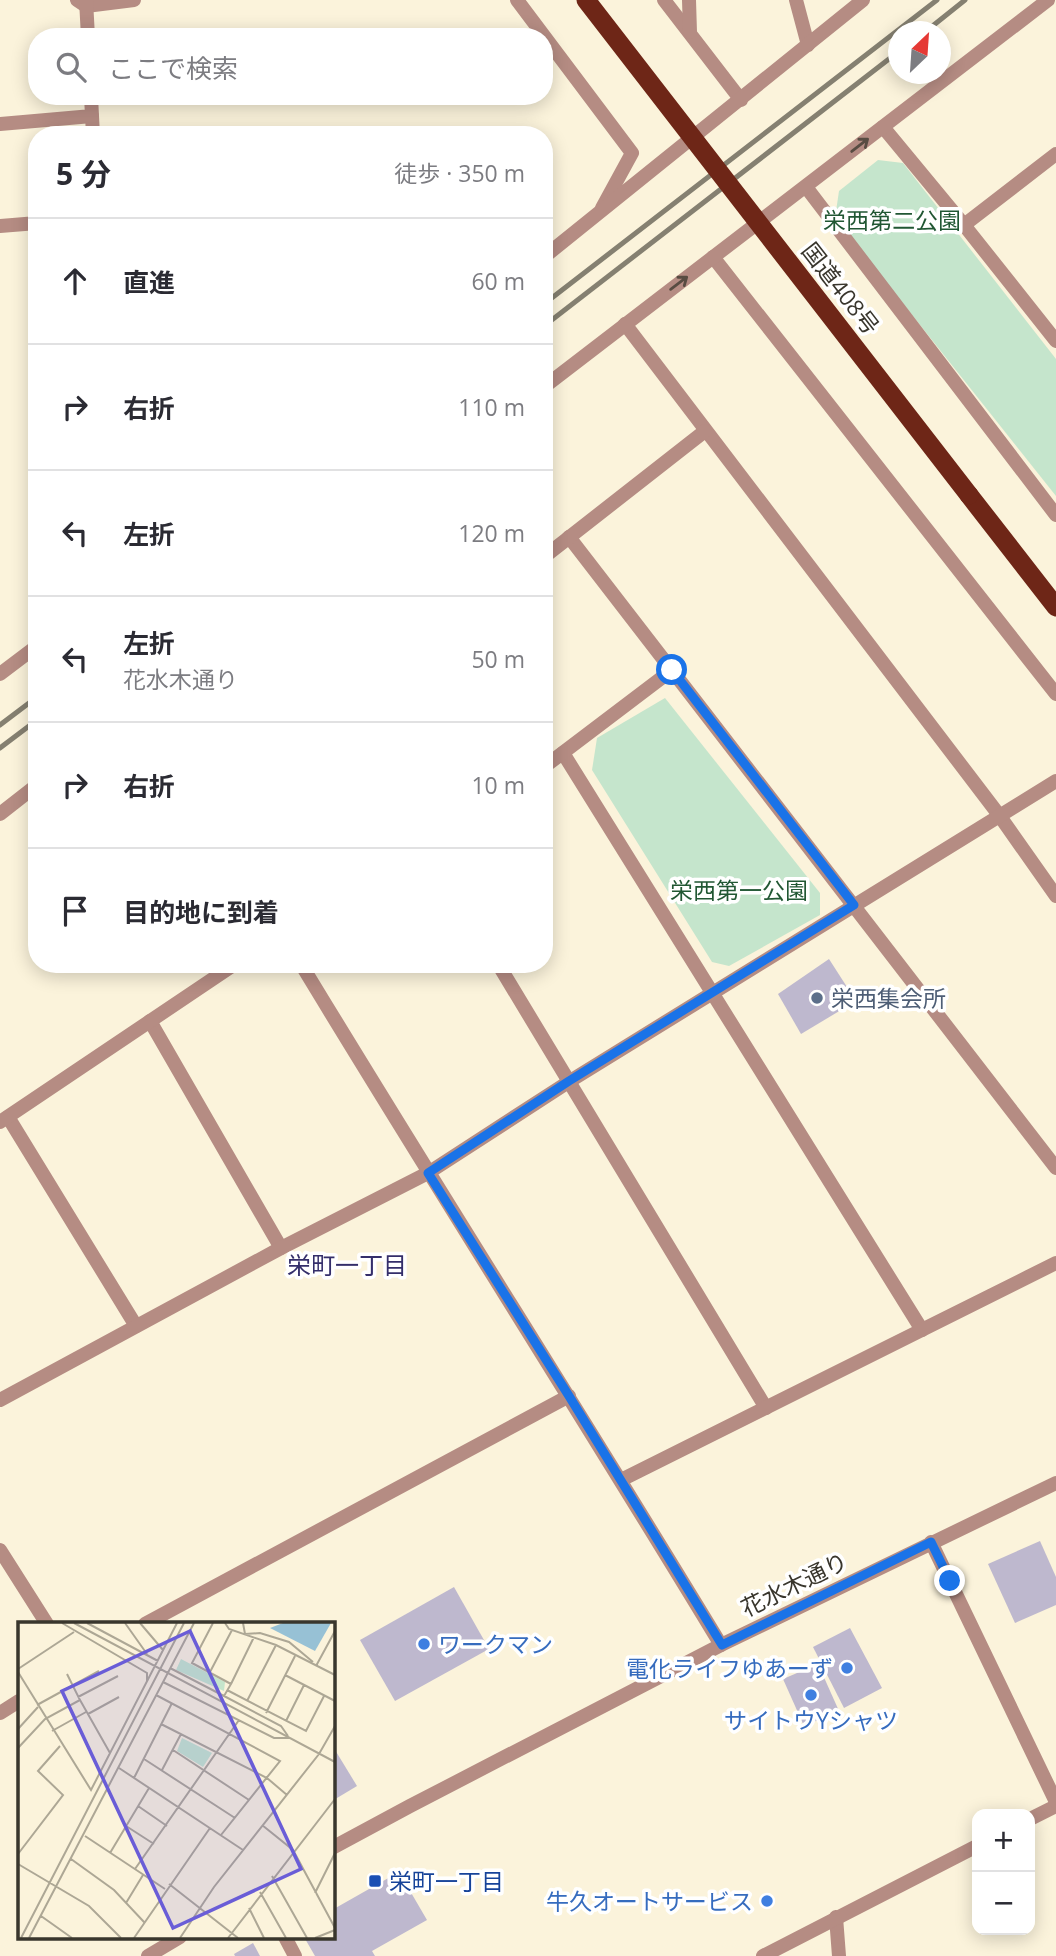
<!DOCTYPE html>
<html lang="ja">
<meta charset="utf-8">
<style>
:root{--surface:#fff;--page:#f2f2f3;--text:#2b2b33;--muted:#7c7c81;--line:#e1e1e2}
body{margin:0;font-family:"Open Sans","Noto Sans JP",sans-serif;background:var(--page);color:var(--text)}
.controls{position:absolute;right:21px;bottom:21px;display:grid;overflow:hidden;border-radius:14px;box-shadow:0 4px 18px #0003}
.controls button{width:63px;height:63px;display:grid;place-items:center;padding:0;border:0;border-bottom:2px solid var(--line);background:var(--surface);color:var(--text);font:35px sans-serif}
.compass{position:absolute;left:888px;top:21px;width:63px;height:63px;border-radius:50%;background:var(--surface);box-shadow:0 4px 18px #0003;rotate:25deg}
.stop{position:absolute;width:21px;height:21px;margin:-16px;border:5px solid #1a73e8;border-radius:50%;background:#fff}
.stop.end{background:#1a73e8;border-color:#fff;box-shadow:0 2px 7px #0008}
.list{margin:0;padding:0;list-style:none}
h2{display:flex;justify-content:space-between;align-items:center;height:91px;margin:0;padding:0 28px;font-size:30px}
h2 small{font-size:23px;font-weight:400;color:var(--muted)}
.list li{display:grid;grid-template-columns:46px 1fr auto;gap:21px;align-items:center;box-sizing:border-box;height:126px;padding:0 28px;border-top:2px solid var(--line)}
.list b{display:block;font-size:26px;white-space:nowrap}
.list p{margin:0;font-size:23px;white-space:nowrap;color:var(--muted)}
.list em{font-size:23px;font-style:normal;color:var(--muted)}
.icon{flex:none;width:38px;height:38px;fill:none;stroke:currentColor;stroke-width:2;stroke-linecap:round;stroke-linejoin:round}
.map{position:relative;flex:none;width:1056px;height:1956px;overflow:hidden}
.search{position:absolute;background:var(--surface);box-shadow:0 4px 18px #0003;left:28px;top:28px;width:525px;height:77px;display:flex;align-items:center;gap:18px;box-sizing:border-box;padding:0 24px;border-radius:28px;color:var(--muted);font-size:26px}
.panel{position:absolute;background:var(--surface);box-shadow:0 4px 18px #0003;left:28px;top:126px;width:525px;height:847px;border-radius:28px}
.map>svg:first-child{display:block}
.green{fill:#c5e5cc}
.building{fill:#beb8ce}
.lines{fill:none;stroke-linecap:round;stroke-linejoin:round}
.minor{stroke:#b58c83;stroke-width:14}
.tertiary{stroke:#b58c83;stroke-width:14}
.trunk{stroke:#6e2617;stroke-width:19}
.rail{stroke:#858071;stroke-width:5}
.trunk-bridge{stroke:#6e2617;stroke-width:19}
.oneway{stroke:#584c42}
.route{stroke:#1a73e8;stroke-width:9}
.service-dot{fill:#5c6f8a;stroke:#fff;stroke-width:2.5}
.shop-dot{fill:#3f7fe0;stroke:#fff;stroke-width:2.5}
.transit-dot{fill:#1a4fb4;stroke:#fff;stroke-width:2.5}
.labels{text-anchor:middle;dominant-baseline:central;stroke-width:7;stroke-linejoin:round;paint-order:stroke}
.park-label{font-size:23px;fill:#215733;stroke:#fff}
.street-label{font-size:23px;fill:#39362d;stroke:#fff}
.service-label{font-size:23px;fill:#4e5e75;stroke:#fff;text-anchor:start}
.shop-label{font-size:23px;fill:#366cbe;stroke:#fff;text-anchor:end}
.transit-label{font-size:23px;fill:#164399;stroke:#fff;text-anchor:start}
.neighbourhood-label{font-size:24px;fill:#342e6a;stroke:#fff}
.inset-road{fill:none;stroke:#ada795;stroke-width:2}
.view{fill:#6a5dd7;fill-opacity:0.15;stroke:#6a5dd7;stroke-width:3.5}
.inset-edge{fill:none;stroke:#39362d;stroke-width:3.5}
</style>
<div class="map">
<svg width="1056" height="1956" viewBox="0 0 1056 1956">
<rect width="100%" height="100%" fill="#fbf3db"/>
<g class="green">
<polygon points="878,160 903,163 1056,359 1056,496 835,218 839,191"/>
<polygon points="665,698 820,893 820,915 729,966 712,962 592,770 597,738"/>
</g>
<g class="building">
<polygon points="829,959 856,1001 801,1034 778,994"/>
<polygon points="1040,1541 1056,1577 1056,1605 1015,1623 988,1564"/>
<polygon points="454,1587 489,1649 395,1701 360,1640"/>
<polygon points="850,1628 882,1688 844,1708 813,1647"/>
<polygon points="818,1664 839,1711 804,1726 783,1679"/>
<polygon points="332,1745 357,1786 332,1801"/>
<polygon points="399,1872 427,1920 372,1951 375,1956 315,1956 304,1937 332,1937 332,1910"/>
<polygon points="253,1943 260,1956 235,1956 234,1954"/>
</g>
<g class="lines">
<g class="minor">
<polyline points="77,0 86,6 134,0"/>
<polyline points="86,0 88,37"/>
<polyline points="517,0 632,153 602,208"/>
<polyline points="664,0 741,100"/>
<polyline points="689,0 690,32"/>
<polyline points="796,0 808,45"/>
<polyline points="92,116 93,135"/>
<polyline points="0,124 92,116 91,96"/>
<polyline points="883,127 964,225"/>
<polyline points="1056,154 964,225 1056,341"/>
<polyline points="806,187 1056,515"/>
<polyline points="0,226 37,223"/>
<polyline points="544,257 863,0"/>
<polyline points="713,257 1056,694"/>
<polyline points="625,324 999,815 1056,896"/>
<polyline points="544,387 1048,0"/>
<polyline points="569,537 1056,1168"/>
<polyline points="544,557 705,431"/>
<polyline points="0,674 37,646"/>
<polyline points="563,753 922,1330"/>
<polyline points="544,767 672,670"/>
<polyline points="0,814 37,785"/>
<polyline points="498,964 766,1408"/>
<polyline points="150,1021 281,1248"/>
<polyline points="8,1117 136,1326"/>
<polyline points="0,1122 235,964"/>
<polyline points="0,1400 281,1248 428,1173 570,1081 1056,781"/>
<polyline points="621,1480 1056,1263"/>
<polyline points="0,1550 47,1624"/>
<polyline points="145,1624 569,1396"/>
<polyline points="0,1713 19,1701"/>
<polyline points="1030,1819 1056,1806"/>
<polyline points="836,1917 839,1956"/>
<polyline points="285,1937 295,1956"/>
<polyline points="763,1956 977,1846"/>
</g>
<g class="tertiary">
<path d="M 301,964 C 439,1192 583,1417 721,1645"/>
<polyline points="931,1542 1056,1802"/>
<polyline points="332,1848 410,1806 721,1645 1056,1483"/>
<polyline points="148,1956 180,1937"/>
</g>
<polyline class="trunk" points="969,495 1056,607"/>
<g class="rail">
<polyline points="925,32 965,0"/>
<polyline points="544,304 937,0"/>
<polyline points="544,326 898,52"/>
<polyline points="0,725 37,697"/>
<polyline points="0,748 37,720"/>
</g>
<polyline class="trunk-bridge" points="586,0 969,495"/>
</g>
<defs><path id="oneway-shaft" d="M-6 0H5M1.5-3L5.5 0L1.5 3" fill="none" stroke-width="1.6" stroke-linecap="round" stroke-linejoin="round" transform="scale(1.75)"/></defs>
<g class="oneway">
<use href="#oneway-shaft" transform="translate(860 145) rotate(-38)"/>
<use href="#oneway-shaft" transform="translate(679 283) rotate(-37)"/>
</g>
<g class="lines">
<polyline class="route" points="672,670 854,905 569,1081 428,1173 569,1396 722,1645 931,1542 950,1581"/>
</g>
<circle class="service-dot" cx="817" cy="998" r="7"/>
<g class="shop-dot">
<circle cx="424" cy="1644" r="7"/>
<circle cx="847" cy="1668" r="7"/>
<circle cx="811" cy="1695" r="7"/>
<circle cx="767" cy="1901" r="7"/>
</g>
<rect class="transit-dot" x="368" y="1874" width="14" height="14" rx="3.5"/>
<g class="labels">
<g class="park-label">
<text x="892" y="220">栄西第二公園</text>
<text x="739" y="890">栄西第一公園</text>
</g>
<g class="street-label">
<text transform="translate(841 288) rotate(52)">国道408号</text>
<text transform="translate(794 1584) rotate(-26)">花水木通り</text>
</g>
<g class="service-label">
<text x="831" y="998">栄西集会所</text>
</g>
<g class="shop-label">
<text x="438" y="1644" text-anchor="start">ワークマン</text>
<text x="833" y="1668">電化ライフゆあーず</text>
<text x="811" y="1720" text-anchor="middle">サイトウYシャツ</text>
<text x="753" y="1901">牛久オートサービス</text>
</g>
<g class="transit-label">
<text x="389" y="1881">栄町一丁目</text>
</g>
<g class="neighbourhood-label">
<text x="347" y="1264">栄町一丁目</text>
</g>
</g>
<g transform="translate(18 1622)">
<rect width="317" height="317" fill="#fbf3db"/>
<path d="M 163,37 L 207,60 L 206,69 L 158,48 ZM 164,116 L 194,131 L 185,145 L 159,129 Z" fill="#c5e5cc"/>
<path d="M 265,1 L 313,1 L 297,29 L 252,6 Z" fill="#97c1d5"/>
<path class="inset-road" d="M 44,1 L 129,51 L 129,59M 56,1 L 317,140M 69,1 L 140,39M 107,1 L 129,32M 122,1 L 145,28M 195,1 L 174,41 L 213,62 L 206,74 L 263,104 L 270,114M 207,1 L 211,7 L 258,23 L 317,53M 225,1 L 227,12 L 242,11 L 271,20 L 295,40M 298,44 L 317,9M 152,46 L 206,74M 0,47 L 56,10M 0,50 L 73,168 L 159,1M 192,50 L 214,8M 267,53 L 317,79M 145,60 L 256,116 L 270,116M 213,62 L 236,15M 209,68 L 288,109 L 306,74M 138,73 L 262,139 L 203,213M 60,75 L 100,54M 62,78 L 92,131M 229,79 L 258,23M 19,83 L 81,49M 248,91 L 277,34M 70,92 L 101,75M 268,99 L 286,63M 143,102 L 249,156 L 269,173M 0,107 L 20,85M 34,109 L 68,90M 0,126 L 27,97 L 62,78 L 49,52M 155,128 L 231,178M 126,137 L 217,196M 101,146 L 225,228M 144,148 L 163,112M 116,156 L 154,81M 120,184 L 149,204M 244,203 L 275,228 L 317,306M 108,204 L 136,222M 67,214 L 147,267M 92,231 L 131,166M 0,232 L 45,173 L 20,149 L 42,124M 53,237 L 96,268 L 126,300M 0,242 L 71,284 L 103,316M 117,247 L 221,98M 254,254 L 289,316M 151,262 L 220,316M 242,270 L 268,316M 297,271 L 317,231M 108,281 L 125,253M 231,286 L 246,316M 23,294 L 54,316M 3,316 L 166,1M 11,316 L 176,1M 116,316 L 192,206M 162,316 L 196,265 L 301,132 L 317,104M 210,316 L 317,177M 297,316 L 317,308"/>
<path class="view" d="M 172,9 L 283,247 L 155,306 L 44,69 Z"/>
<rect width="317" height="317" class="inset-edge"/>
</g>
</svg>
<div class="controls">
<button>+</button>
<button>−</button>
</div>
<svg class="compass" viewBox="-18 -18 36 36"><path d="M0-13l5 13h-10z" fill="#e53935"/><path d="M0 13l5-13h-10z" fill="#7c7c81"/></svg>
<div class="stop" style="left:672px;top:670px"></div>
<div class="stop end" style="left:950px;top:1581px"></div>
<div class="search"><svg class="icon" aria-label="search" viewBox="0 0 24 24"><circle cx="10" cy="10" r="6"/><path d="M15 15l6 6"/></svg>ここで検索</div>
<section class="panel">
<h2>5 分<small>徒歩 · 350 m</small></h2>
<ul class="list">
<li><svg class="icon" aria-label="ahead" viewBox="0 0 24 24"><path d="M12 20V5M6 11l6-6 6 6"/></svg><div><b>直進</b></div><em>60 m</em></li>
<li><svg class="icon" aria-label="right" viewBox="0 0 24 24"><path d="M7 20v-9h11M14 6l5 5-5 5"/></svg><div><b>右折</b></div><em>110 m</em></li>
<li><svg class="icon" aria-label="left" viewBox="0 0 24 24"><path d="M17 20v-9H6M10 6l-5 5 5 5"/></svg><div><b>左折</b></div><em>120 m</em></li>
<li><svg class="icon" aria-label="left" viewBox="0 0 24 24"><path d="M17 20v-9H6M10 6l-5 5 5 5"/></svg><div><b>左折</b><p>花水木通り</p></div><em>50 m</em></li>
<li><svg class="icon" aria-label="right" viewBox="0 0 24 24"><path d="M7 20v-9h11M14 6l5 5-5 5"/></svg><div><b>右折</b></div><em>10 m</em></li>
<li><svg class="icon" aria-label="arrive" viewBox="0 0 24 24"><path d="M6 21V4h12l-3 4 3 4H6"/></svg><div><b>目的地に到着</b></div></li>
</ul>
</section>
</div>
